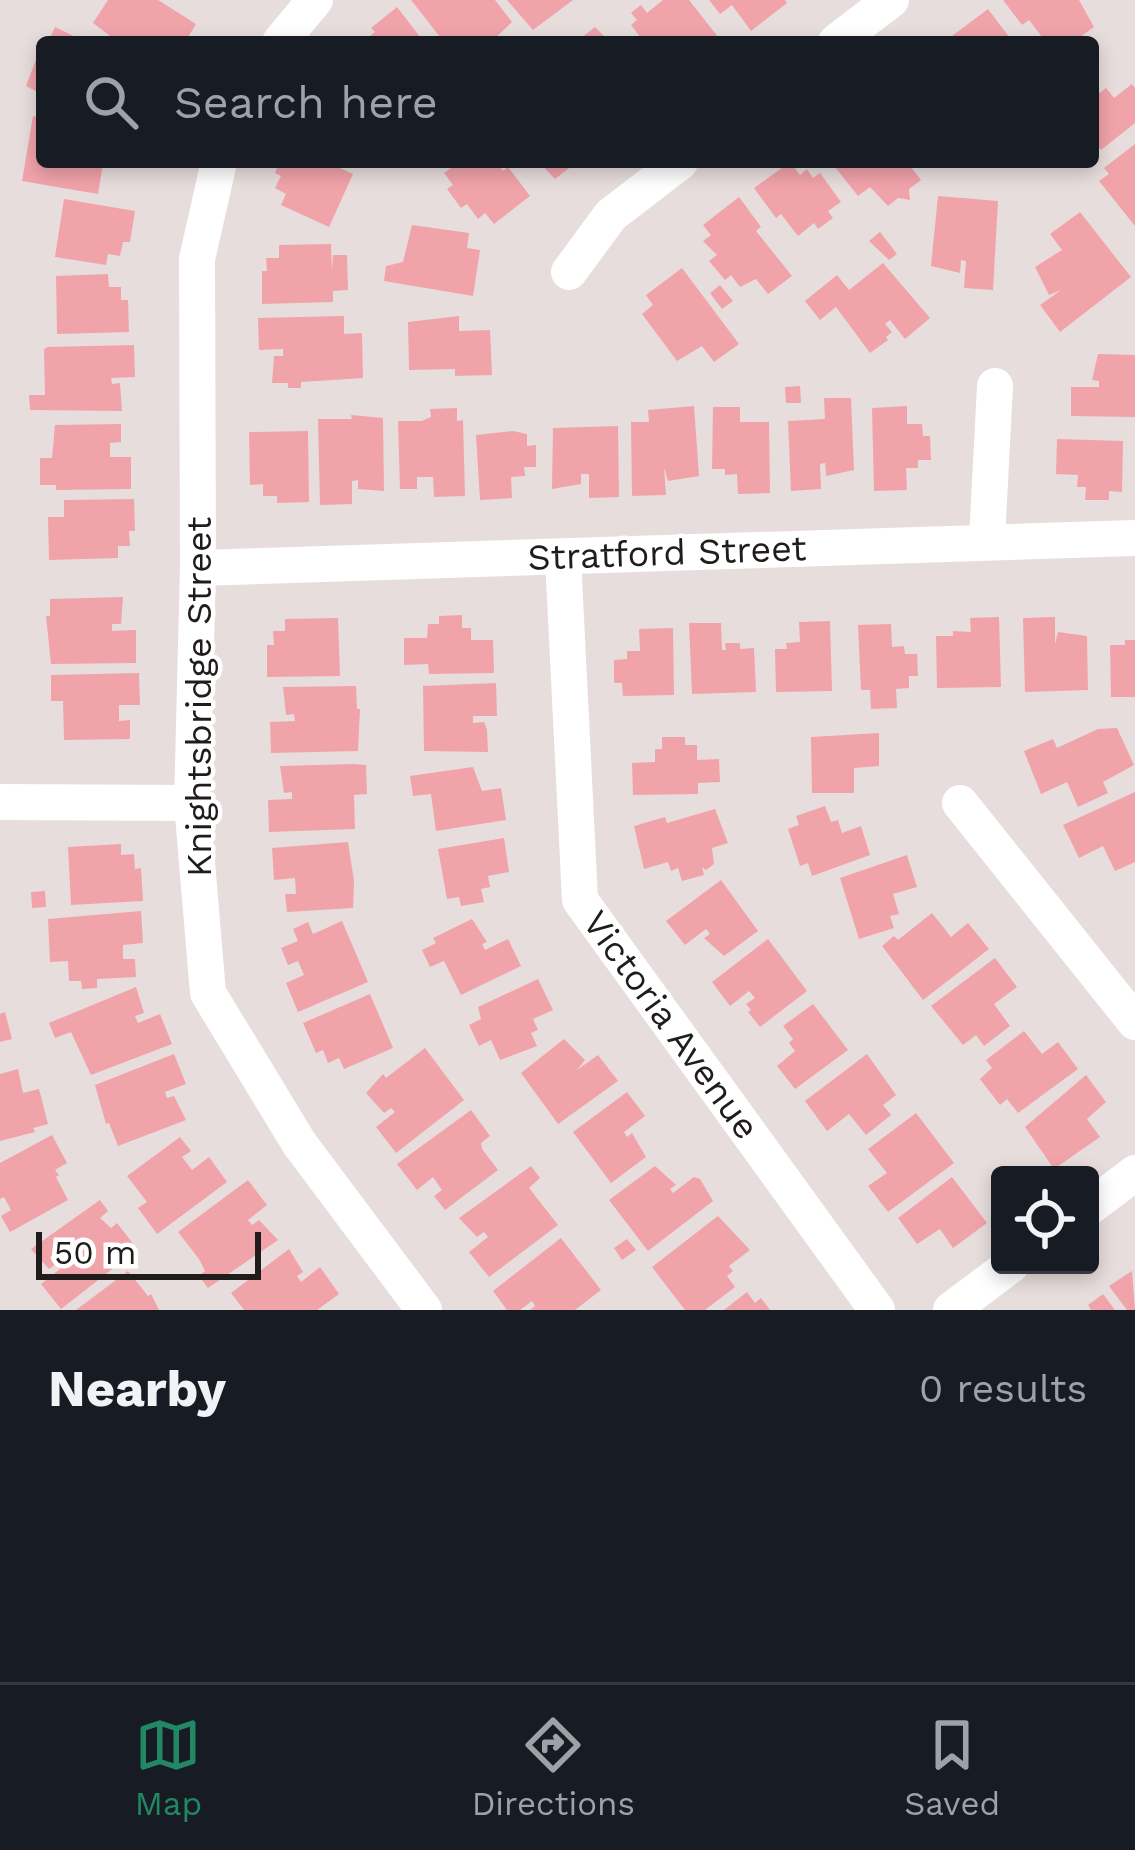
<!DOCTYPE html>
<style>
:root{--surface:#171b24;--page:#20242c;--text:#f1f3f6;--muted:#9ea1a6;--line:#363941;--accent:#228864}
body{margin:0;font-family:"Work Sans",sans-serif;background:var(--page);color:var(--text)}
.controls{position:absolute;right:36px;bottom:36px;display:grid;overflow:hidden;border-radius:12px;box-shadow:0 6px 18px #0003}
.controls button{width:108px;height:108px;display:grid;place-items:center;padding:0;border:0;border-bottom:3px solid var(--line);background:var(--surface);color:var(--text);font:60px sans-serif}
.scale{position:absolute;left:36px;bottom:30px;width:225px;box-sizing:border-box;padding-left:12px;border:6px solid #201c1c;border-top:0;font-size:33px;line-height:42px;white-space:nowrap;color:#201c1c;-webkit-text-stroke:9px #fff;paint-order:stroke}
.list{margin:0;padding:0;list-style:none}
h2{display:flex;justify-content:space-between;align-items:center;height:156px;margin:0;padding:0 48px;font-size:51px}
h2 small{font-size:39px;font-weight:400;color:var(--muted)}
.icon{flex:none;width:66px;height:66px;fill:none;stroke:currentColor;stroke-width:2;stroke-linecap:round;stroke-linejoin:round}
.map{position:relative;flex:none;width:1135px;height:1310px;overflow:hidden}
.search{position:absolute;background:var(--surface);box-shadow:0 6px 18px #0003;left:36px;right:36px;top:36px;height:132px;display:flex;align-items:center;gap:30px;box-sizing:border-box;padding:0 42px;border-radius:12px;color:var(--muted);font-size:45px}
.sheet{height:372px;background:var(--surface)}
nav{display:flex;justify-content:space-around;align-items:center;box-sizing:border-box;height:168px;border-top:3px solid var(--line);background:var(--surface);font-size:33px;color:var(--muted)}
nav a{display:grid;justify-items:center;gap:6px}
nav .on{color:var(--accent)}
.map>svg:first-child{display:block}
.building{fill:#f1a3aa}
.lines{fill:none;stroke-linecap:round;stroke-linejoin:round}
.minor{stroke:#fff;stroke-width:36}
.labels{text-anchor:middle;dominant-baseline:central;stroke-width:9;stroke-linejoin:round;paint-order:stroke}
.street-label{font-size:36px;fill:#201c1c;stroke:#fff}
</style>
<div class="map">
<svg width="1135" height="1310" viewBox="0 0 1135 1310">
<rect width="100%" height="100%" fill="#e8dddd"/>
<g class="building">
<polygon points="108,0 158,0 196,24 185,42 118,42 93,23"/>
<polygon points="411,0 495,0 512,22 491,42 444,42"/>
<polygon points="507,0 573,0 533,30"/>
<polygon points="663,0 689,0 718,37 711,42 644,42 631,25 637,20 631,13 641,5 647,13"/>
<polygon points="709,0 785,0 787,3 751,31 732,5 720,14"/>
<polygon points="1003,0 1079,0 1094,27 1073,42 1046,42 1029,20 1022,25"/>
<polygon points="397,7 424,42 362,42 375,32 371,28"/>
<polygon points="988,9 1013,42 956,42 952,36"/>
<polygon points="55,27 86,42 48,42"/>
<polygon points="595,27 610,42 576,42"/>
<polygon points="42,54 42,94 26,86 37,57"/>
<polygon points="1093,84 1100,93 1106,88 1114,98 1132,84 1135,88 1135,123 1101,150 1093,140"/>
<polygon points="33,116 42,118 42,162 103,163 98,194 22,181"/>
<polygon points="1135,144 1135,226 1099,181 1109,174 1104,168"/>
<polygon points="279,162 327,162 353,174 329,227 281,205 286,194 275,188 281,176 275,173"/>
<polygon points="453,162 497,162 503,171 508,167 530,196 494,224 485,213 478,219 467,204 461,208 447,189 453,185 444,173 455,165"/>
<polygon points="539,162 577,162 555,179"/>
<polygon points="790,162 800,175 807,169 813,178 820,173 841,202 828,211 833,218 818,229 814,223 798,236 781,214 776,218 754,188"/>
<polygon points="831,162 907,162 921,180 909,189 910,200 898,198 888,206 870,187 858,196"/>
<polygon points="938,196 998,201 993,290 964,288 966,261 961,260 960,273 931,266"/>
<polygon points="739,197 761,227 756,231 792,276 768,294 756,279 740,287 731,275 725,280 709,261 717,255 703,241 711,235 703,225"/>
<polygon points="64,199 135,211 130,242 123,242 120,256 108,254 106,265 55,257"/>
<polygon points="1080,212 1131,277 1060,332 1040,305 1061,290 1049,295 1035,267 1062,250 1050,234"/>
<polygon points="412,225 469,233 467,248 480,250 473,296 384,281 386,266 403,262"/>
<polygon points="880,232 897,254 889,260 869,241"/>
<polygon points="331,244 332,271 333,255 347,255 348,290 333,291 333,302 262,304 262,271 267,271 266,258 279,258 279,245"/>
<polygon points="883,263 930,318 905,339 890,320 885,324 892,332 886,337 888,340 870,353 836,307 820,320 805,301 837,275 849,290"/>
<polygon points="682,268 739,344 714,362 702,346 677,361 642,314 653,305 646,295"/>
<polygon points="108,274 109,287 121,287 121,300 128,300 129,332 57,334 56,276"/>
<polygon points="720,285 733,301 722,309 710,293"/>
<polygon points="344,316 344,334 362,333 363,378 301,382 301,388 288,388 288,383 272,383 274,356 283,356 283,349 259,350 258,318"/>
<polygon points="459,316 459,331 490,330 492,375 455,376 455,369 409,370 408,322"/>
<polygon points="134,345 135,377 111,378 112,384 120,383 122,411 30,410 29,395 45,395 44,349 48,347"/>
<polygon points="1098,354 1135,355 1135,417 1071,416 1071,387 1099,387 1099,381 1092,380"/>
<polygon points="800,386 801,403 786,403 785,387"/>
<polygon points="824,398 851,398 854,470 826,476 825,463 820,464 821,489 791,491 788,421 825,419"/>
<polygon points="694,406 699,476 668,481 664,468 666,495 632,496 631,422 649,422 648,410"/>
<polygon points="907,406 907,424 922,424 923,436 930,436 931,460 918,460 918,468 906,468 907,490 874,491 872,408"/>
<polygon points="713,407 740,407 740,422 769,422 770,493 738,494 737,474 725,475 725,469 712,469"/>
<polygon points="457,408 457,421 463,420 465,496 434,497 433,477 417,477 417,489 400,489 398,421 422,421 431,417 430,409"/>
<polygon points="351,415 383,418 384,491 358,489 358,480 352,481 352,504 320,505 318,419 352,419"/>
<polygon points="121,424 121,442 110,443 110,457 131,457 131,489 56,490 56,485 40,485 40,458 52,458 55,425"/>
<polygon points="618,426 619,497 589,498 589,474 581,474 581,484 552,489 553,428"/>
<polygon points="308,431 309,502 277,503 277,496 263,496 263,484 250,485 249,432"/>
<polygon points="513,431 527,434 527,446 536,445 536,467 524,467 525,476 511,477 512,498 480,500 476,435"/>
<polygon points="1057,439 1123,441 1122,492 1109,491 1109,500 1085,500 1086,487 1077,487 1078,475 1056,474"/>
<polygon points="134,499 135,531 129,531 130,546 118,546 118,558 49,560 48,517 64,517 64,500"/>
<polygon points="123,597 121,624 112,624 112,631 136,630 136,663 51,664 46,616 50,616 50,599"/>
<polygon points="462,615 462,628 471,628 471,640 493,640 494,673 429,674 428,664 404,665 404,638 427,638 428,624 439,624 439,616"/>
<polygon points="999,617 1001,687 937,688 936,636 953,636 953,631 971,632 970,618"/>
<polygon points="1055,617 1055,644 1058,632 1087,636 1088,690 1025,692 1023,618"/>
<polygon points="338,618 340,676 267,677 267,645 274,645 273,631 285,631 285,619"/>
<polygon points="830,621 832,691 776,692 775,649 787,649 786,643 800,642 799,622"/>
<polygon points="689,623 721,623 722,650 726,650 725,643 740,643 740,649 754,648 756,692 692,694"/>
<polygon points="891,624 892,647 904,646 905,654 917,654 918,676 909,676 909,688 896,689 897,708 871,709 870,690 861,690 858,625"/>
<polygon points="673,628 674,695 623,696 622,683 614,683 614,660 627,659 627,651 640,651 639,629"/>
<polygon points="1125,640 1135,640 1135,697 1111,697 1110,645 1125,645"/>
<polygon points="139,673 140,705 119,705 119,721 130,720 130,739 64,740 63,701 51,701 51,675"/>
<polygon points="496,683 497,716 473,716 473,723 484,722 487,730 488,752 424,751 423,686"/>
<polygon points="356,686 357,709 360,709 358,751 271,753 270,722 295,721 294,714 286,715 283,687"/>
<polygon points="1117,728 1134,765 1103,782 1108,793 1078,807 1067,782 1041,794 1024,751 1053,739 1057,748 1098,729"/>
<polygon points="879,733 879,766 854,768 854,793 812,793 811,737"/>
<polygon points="662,737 685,737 685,745 697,745 697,760 719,759 720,782 698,783 698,794 633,795 632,763 655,762 655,749 662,749"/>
<polygon points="354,764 366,765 367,794 354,795 355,829 269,832 268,800 292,799 292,792 284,793 280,766"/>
<polygon points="473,767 482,791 501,788 506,820 436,831 431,794 413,796 410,776"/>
<polygon points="1135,792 1135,862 1115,871 1103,846 1079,858 1063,825"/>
<polygon points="825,806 831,822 838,820 842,833 861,826 870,855 812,876 808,863 800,866 788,829 799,825 796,816"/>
<polygon points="715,809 728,843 712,848 714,864 706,870 702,867 704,875 682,881 678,868 671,871 668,862 644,869 634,826 665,817 667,823"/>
<polygon points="504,838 509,872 488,876 490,887 481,889 484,902 461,906 459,897 447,899 438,849"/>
<polygon points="348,842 354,881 353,908 287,912 285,894 296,894 295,878 274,880 272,848"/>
<polygon points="121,844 121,855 134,854 135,869 141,868 143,901 71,905 68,847"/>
<polygon points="907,855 917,887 893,894 899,914 890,916 894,928 859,939 840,878"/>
<polygon points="721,880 758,931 724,956 704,938 710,934 706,929 685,945 666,921"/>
<polygon points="45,891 46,907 32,908 31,892"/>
<polygon points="141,911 143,943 123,945 123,959 135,959 136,977 97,979 97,988 82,989 81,981 69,981 68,961 50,962 48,919"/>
<polygon points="932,913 951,937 968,923 989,949 923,1000 882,946 894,936 898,940"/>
<polygon points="472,919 487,942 482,944 485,950 508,939 521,966 461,995 444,961 430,967 422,950 436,943 433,938"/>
<polygon points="342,921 368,982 298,1012 286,983 304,975 298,961 288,965 281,948 298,941 293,929 308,922 313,934"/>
<polygon points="768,939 807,991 760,1027 748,1012 751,1010 746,1004 755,998 749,991 730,1006 712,982"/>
<polygon points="995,958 1017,987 994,1004 1010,1026 984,1046 976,1035 963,1045 931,1006"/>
<polygon points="538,979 553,1010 533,1019 538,1030 531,1033 537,1046 500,1060 491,1040 479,1046 469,1025 481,1019 478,1007"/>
<polygon points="136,987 144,1013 135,1016 138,1023 160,1014 172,1044 91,1075 71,1032 55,1038 49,1023"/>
<polygon points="370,994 393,1048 344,1069 339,1058 328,1063 323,1050 316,1053 303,1023"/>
<polygon points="813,1004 848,1050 795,1089 777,1066 795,1051 789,1043 793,1039 783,1026"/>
<polygon points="5,1012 12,1039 0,1042 0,1014"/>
<polygon points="1024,1031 1042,1054 1058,1042 1078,1069 1018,1113 1007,1099 1000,1105 980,1079 992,1068 986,1060"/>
<polygon points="564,1039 585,1060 577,1070 598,1055 618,1081 558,1124 521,1073"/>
<polygon points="425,1048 464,1100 396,1153 376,1127 395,1112 391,1108 384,1113 366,1093 383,1074 386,1078"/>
<polygon points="174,1054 186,1084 165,1092 167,1098 174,1096 186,1120 118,1146 109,1123 106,1124 95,1085"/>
<polygon points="867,1054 896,1095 883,1105 891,1115 866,1135 849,1114 827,1131 805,1101"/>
<polygon points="18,1069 23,1093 39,1089 48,1124 33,1128 35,1132 0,1141 0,1074"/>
<polygon points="1086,1075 1106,1102 1087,1119 1100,1137 1054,1169 1025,1127"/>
<polygon points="627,1092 645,1116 624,1132 627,1137 632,1133 646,1157 611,1183 573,1132"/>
<polygon points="471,1110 490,1136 481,1143 482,1149 498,1170 445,1210 434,1196 442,1190 433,1177 417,1190 397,1164"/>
<polygon points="916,1113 954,1163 888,1212 868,1186 887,1173 868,1149"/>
<polygon points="52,1135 67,1163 55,1170 59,1175 56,1177 68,1200 10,1232 1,1216 11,1210 4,1197 0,1199 0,1163"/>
<polygon points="180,1137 191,1151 182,1157 192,1170 209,1157 227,1182 157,1234 138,1208 147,1202 127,1176"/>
<polygon points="531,1166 540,1178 529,1188 558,1225 489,1277 469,1252 488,1237 484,1232 477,1237 459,1218"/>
<polygon points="655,1166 676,1185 670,1189 673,1193 694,1177 700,1179 713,1201 648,1251 609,1200"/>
<polygon points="952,1177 987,1223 953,1248 940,1229 917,1244 898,1218"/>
<polygon points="248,1180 267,1205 248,1220 252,1225 259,1220 278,1240 208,1288 199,1276 205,1271 199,1259 178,1232"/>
<polygon points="100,1200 108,1211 100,1218 111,1228 117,1223 134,1245 126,1251 129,1256 61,1309 41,1284 60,1269 56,1264 49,1269 31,1249"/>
<polygon points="718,1216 750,1250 729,1266 733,1271 727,1276 735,1287 705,1310 685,1310 652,1267"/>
<polygon points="561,1238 601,1290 575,1310 530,1310 535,1306 532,1301 520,1310 507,1310 493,1291"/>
<polygon points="627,1239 636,1250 622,1260 614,1248"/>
<polygon points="289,1249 303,1272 297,1276 301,1282 320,1267 339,1294 317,1310 244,1310 231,1293"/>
<polygon points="128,1271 148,1296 151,1294 159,1310 76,1310"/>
<polygon points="1132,1271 1135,1310 1127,1310 1109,1286"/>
<polygon points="747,1292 755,1303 761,1298 770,1310 724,1310"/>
<polygon points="1103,1294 1115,1310 1091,1310 1088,1305"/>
</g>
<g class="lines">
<g class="minor">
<polyline points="280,42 315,0"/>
<polyline points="836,42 891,0"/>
<polyline points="219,162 197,259 198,568 192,803 208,993 299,1143 424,1310"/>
<polyline points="569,272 611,215 680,162"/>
<polyline points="987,540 995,386"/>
<polyline points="563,558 580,900 877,1310"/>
<polyline points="198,568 1135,538"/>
<polyline points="0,802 192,803"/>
<polyline points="960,803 1135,1022"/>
<polyline points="1090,1207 1135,1173"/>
<polyline points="951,1310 1011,1265"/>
</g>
</g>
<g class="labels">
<g class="street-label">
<text transform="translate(667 553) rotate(-2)">Stratford Street</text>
<text transform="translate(199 697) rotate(-90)">Knightsbridge Street</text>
<text transform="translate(671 1025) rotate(54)">Victoria Avenue</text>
</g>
</g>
</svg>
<div class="controls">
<button><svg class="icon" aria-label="locate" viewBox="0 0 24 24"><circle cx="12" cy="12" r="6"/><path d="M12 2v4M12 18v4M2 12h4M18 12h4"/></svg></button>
</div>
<div class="scale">50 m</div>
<div class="search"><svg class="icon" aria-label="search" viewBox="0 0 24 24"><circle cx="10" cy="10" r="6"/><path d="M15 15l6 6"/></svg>Search here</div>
</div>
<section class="sheet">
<h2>Nearby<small>0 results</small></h2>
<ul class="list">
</ul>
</section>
<nav>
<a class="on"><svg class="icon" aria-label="map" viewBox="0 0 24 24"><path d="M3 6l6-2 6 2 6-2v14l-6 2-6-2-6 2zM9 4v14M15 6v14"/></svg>Map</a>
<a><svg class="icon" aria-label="directions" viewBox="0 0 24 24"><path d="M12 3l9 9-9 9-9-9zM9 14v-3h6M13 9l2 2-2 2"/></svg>Directions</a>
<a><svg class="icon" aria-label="saved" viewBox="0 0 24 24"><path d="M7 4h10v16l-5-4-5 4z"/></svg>Saved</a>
</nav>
